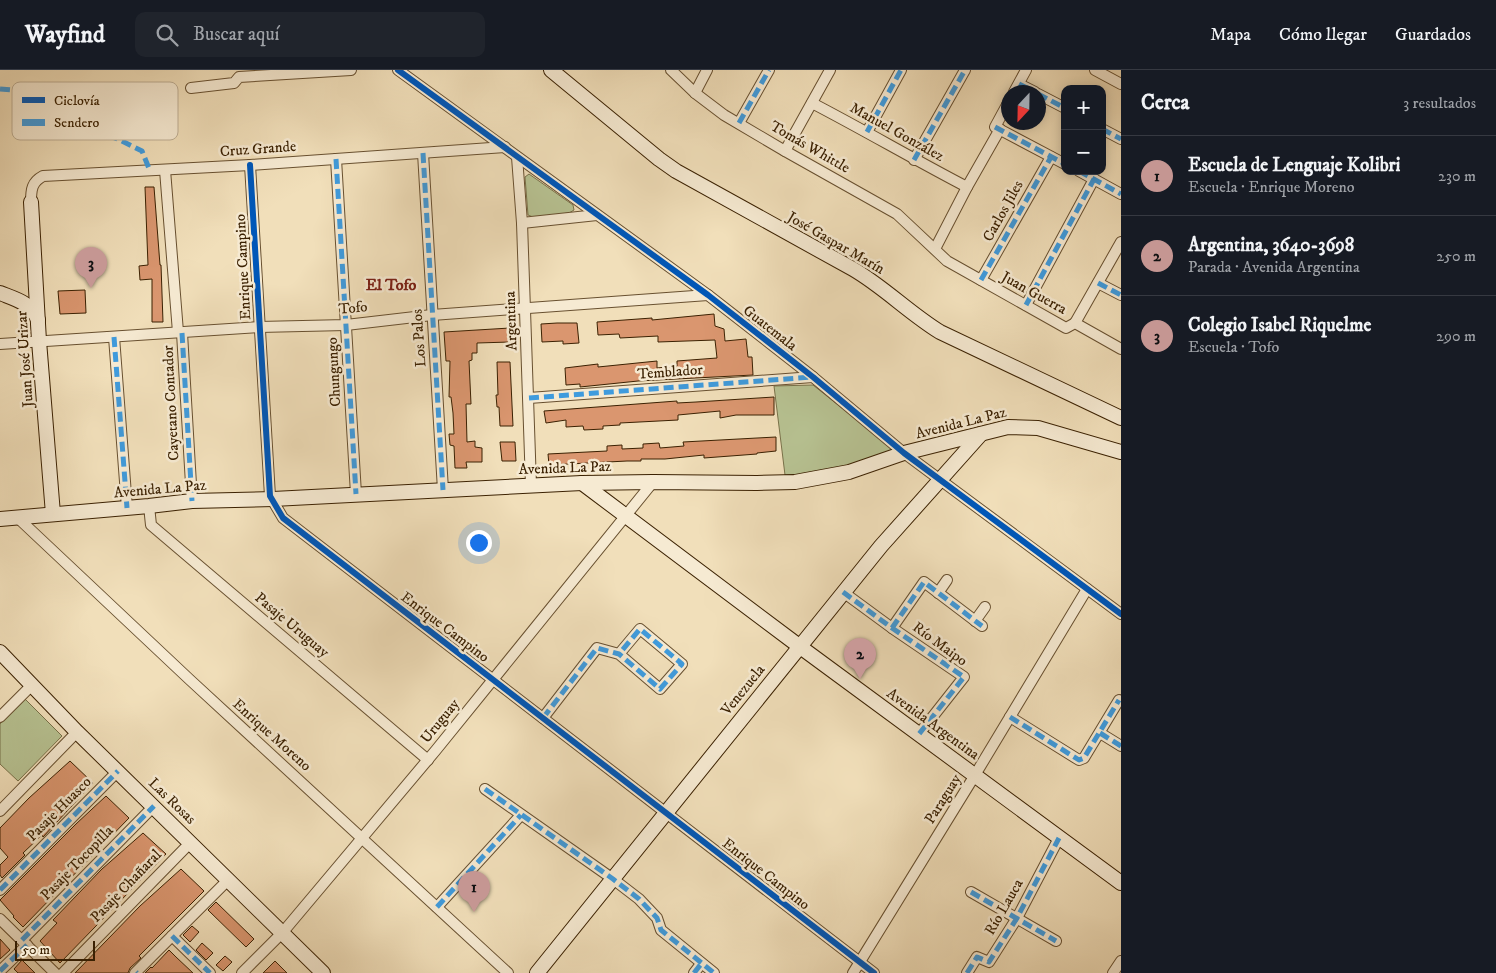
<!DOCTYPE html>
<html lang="es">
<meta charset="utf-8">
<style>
:root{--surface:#171b24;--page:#20242c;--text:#f1f3f6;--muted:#9ea1a6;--line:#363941;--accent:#c59692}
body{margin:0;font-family:"IM FELL DW Pica",serif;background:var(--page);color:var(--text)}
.controls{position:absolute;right:15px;top:15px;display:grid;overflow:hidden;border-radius:10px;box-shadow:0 2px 12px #0003}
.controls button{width:45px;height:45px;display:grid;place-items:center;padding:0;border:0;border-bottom:1px solid var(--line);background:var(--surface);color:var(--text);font:25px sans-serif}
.compass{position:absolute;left:1001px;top:15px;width:45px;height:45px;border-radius:50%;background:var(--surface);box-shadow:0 2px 12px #0003;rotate:202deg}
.scale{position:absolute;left:15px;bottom:12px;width:80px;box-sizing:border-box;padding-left:5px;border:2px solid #3b2102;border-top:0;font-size:14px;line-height:18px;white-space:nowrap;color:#3b2102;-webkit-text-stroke:4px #f6ead2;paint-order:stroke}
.you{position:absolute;left:478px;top:472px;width:18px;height:18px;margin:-12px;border:4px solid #fff;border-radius:50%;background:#1a73e8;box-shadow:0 0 0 8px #1a73e833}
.badge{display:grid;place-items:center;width:32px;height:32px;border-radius:50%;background:var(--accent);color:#111;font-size:16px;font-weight:700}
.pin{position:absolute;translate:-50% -41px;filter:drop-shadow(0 1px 2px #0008)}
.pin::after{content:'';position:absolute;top:26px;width:18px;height:15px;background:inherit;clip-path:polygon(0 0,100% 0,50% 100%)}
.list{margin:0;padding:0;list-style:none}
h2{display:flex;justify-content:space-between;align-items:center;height:65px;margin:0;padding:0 20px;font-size:21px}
h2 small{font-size:16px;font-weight:400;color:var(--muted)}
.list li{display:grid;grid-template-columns:32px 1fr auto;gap:15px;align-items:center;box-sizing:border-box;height:80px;padding:0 20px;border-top:1px solid var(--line)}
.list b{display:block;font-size:19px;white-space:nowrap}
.list p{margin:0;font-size:16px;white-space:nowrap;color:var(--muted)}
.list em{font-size:16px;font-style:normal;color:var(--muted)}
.icon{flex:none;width:28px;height:28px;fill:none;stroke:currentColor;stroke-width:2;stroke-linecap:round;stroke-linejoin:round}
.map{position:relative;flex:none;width:1121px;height:903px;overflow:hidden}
header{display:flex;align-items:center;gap:30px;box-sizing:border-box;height:70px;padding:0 25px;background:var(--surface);border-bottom:1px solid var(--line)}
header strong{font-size:24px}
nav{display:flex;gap:28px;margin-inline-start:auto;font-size:18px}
.search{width:350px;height:45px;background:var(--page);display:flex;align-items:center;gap:12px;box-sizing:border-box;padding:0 18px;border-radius:10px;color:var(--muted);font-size:19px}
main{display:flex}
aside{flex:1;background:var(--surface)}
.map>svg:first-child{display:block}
.green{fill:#b7c292;stroke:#79724a}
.building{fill:#da966f;stroke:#3b2102}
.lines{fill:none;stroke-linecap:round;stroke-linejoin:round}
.street-casing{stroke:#685030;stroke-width:12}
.secondary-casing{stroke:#3b2102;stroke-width:16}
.street{stroke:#f6ead2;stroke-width:10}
.secondary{stroke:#f6ead2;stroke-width:14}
.quiet{stroke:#3f9bdd;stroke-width:5;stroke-dasharray:10 5;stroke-linecap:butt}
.cycleway-casing{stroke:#f6ead2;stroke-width:9}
.cycleway{stroke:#0057b8;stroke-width:6}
.labels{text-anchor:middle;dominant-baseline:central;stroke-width:5;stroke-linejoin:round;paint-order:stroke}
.street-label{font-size:15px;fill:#3b2102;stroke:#f6ead2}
.neighbourhood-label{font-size:16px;font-weight:bold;fill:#7a1f14;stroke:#f6ead2}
.key{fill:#f6ead2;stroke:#beae94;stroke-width:1}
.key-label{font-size:14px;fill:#3b2102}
</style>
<header>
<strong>Wayfind</strong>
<div class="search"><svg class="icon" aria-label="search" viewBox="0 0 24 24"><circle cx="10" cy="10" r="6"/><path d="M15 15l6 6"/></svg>Buscar aquí</div>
<nav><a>Mapa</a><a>Cómo llegar</a><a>Guardados</a></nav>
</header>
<main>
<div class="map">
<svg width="1121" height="903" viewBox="0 0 1121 903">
<rect width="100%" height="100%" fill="#f1dfba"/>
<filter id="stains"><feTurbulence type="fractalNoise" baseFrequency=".004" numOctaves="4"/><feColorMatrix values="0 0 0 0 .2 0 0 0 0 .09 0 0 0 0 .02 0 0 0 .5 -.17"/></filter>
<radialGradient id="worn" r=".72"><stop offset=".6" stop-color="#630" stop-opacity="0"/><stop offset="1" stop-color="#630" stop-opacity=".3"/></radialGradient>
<g class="green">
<polygon points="529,104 573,135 574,140 569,143 533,147 528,145 525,107"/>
<polygon points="813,315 896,381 811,406 785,405 774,316"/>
<polygon points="25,629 62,666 18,711 0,694 0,654"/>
</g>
<g class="building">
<polygon points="145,117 154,117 160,195 161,195 163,252 152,252 152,209 140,210 139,196 148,195"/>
<polygon points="85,220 86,243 60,244 58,221"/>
<polygon points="714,244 715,256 724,259 725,271 746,269 748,287 752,287 753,305 638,311 580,317 580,314 566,315 565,298 598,294 598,297 657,291 657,298 677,296 677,291 717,288 715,270 658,272 658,266 620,268 619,264 598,265 597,252 652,248 652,250"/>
<polygon points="557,253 577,253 579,273 563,274 563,271 542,272 541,254"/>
<polygon points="510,258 510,272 477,273 477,283 472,283 472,290 469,291 471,334 466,334 467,372 475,371 475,377 482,378 482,392 466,392 467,398 455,398 454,376 450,375 449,364 454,364 453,343 451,327 449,327 450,291 446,291 444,262"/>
<polygon points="497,292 510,292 513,356 500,356 499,337 497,337 496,325 498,325"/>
<polygon points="774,327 774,345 736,345 720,348 720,341 678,345 678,350 620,353 620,355 603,356 603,359 584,360 583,356 566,357 566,350 546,353 544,341 677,331 677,333 696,332"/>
<polygon points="776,367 776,381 757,383 757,384 704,388 704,385 665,389 641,389 641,391 627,391 549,395 548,384 607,381 607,376 622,375 622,379 643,378 643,374 659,373 660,378 684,376 683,372"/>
<polygon points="500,372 515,372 516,391 502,391"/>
<polygon points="70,691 93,713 43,767 42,765 23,783 25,785 2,808 0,805 0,795 8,787 0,778 0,758 29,728"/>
<polygon points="106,726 129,748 23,857 13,847 14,846 0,830 76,754"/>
<polygon points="143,763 166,784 60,893 40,871 57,853 53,850 102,799"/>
<polygon points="181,799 204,821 139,886 141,888 130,898 128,903 75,903 140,836"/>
<polygon points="216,832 254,869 246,877 208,840"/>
<polygon points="192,856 199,862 190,872 183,865"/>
<polygon points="0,869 10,880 0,889"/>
<polygon points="202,873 213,883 206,890 196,880"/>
<polygon points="169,880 176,887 193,903 145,903 151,897 152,898"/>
<polygon points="225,886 232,892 223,901 216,895"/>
<polygon points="22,890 35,903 18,903 14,899"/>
<polygon points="275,891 287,903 263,903"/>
</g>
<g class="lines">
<g class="street-casing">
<g id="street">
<polyline points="398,0 708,225 813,307 904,383 1121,544"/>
<polyline points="671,0 695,23 724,45 785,81 897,144 947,191 1066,258 1075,253 1121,279"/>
<polyline points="1095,0 1121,14"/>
<polyline points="1019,14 1035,22"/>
<polyline points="191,18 234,13 239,7 351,0"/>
<polyline points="1014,22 1026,0"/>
<polyline points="695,23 707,0"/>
<polyline points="1038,24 1065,38"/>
<path d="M 812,33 C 864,60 915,90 967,117"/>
<polyline points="1008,33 995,57 1065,94"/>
<polyline points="739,53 769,0"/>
<polyline points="1102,59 1121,69"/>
<polyline points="867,62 901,0"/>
<polyline points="785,81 830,0"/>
<polyline points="423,83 443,420"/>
<polyline points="517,87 522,153 531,415"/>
<polyline points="336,89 356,424"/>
<polyline points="914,90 965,0"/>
<polyline points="250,95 270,426 283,448 874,903"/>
<polyline points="165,100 178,262"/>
<polyline points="1079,101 1121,124"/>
<path d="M 31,132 C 31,119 32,112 43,106 L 250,95 L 505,77"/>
<polyline points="522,153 597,145"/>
<polyline points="935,179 967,117 1000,59"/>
<polyline points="981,210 1051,87"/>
<polyline points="1098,213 1121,225"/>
<polyline points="1026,235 1094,109"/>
<polyline points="1075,253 1121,172"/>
<polyline points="182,263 192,431"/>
<polyline points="114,267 127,438"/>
<polyline points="0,274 259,257 346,255 432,245 708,225"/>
<polyline points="529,328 813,307"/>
<polyline points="149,436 151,455 428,690"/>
<polyline points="18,448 189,609 508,903"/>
<polyline points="843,522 892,558 964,607 919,664"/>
<polyline points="938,523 947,510"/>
<polyline points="975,551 985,537"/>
<polyline points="892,558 924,512 982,556"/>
<polyline points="0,647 32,615"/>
<polyline points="1010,647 1079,690 1084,688 1119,630"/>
<polyline points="543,648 597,578 619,584 660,619 682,594 640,559 619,584"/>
<polyline points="1100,663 1121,676"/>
<polyline points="485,719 613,809 639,829 657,848 661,860 714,903"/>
<polyline points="0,741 77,662"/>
<polyline points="0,820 118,701"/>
<polyline points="971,822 1056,871"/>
<polyline points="437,837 521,745"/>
<polyline points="0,849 55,903"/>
<polyline points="172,866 210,903"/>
<polyline points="22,870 154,736"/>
<polyline points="0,901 27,875"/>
<polyline points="63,903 191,772"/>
<polyline points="135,903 229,809"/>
<polyline points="242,903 283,862 436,680 653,412"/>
<polyline points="694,903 701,894"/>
<polyline points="853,903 975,705 1087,519"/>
<polyline points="967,903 977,887 989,892 1017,848 1059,768"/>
<polyline points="1113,903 1121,891"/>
</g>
</g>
<g class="secondary-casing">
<g id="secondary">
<path d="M 551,0 L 659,89 L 676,101 L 853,199 C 884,217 909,243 940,262 L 1121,348"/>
<polyline points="31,132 39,271 53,444"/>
<path d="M 0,223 C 15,229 32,233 38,250"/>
<polyline points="582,413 799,576 1121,813"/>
<polyline points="0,449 149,436 192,431 273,429 582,413 653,412 757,413 795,412 849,402 904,383 1008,357 1038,358 1121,382"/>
<polyline points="0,582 77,662 323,903"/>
<polyline points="537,903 881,476 981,364"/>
</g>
</g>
<use href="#street" class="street"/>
<use href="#secondary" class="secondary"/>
<g class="quiet">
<polyline points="1019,14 1035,22"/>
<polyline points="0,19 24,21 46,28 73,46 89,58 120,70 142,81 150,101"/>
<polyline points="1038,24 1065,38"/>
<polyline points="739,53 769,0"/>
<polyline points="995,57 1065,94"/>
<polyline points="1102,59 1121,69"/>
<polyline points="867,62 901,0"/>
<polyline points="423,83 443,420"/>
<polyline points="336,89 356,424"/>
<polyline points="914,90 965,0"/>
<polyline points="1079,101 1121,124"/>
<polyline points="981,210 1051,87"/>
<polyline points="1098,213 1121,225"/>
<polyline points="1026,235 1094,109"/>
<polyline points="182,263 192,431"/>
<polyline points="114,267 127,438"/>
<polyline points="529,328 813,307"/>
<polyline points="843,522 892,558 964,607 919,664"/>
<polyline points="892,558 924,512 982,556"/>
<polyline points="1010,647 1079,690 1084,688 1119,630"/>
<polyline points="543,648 597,578 619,584 660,619 682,594 640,559 619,584"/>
<polyline points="1100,663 1121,676"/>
<polyline points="485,719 613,809 639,829 657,848 661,860 714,903"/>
<polyline points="0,820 118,701"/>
<polyline points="971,822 1056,871"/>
<polyline points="437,837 521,745"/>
<polyline points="172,866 210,903"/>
<polyline points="22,870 154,736"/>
<polyline points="0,901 27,875"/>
<polyline points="136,902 137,903"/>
<polyline points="694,903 701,894"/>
<polyline points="967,903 977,887 989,892 1017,848 1059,768"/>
</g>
<g class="cycleway-casing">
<g id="cycleway">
<polyline points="398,0 708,225 813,307 904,383 1121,544"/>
<polyline points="250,95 270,426 283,448 874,903"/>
</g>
</g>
<use href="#cycleway" class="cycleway"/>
</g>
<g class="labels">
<g class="street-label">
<text transform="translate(897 62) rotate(29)">Manuel González</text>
<text transform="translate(810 77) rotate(30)">Tomás Whittle</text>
<text transform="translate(258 79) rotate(-4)">Cruz Grande</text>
<text transform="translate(1003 141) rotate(-61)">Carlos Jiles</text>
<text transform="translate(836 173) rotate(30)">José Gaspar Marín</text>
<text transform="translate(243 197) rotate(-93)">Enrique Campino</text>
<text transform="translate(1034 223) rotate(29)">Juan Guerra</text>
<text transform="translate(353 238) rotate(-5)">Tofo</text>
<text transform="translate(511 251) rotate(-92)">Argentina</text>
<text transform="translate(770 258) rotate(38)">Guatemala</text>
<text transform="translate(419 268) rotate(-94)">Los Palos</text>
<text transform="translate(25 289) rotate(-94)">Juan José Urizar</text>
<text transform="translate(334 302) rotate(-93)">Chungungo</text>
<text transform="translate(670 302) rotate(-4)">Temblador</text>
<text transform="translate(171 333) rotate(-93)">Cayetano Contador</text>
<text transform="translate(961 353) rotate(-14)">Avenida La Paz</text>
<text transform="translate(565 398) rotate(-2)">Avenida La Paz</text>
<text transform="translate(160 419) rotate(-5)">Avenida La Paz</text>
<text transform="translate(292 555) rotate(40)">Pasaje Uruguay</text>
<text transform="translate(445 557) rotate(37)">Enrique Campino</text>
<text transform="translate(940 574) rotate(36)">Río Maipo</text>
<text transform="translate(743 620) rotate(-51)">Venezuela</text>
<text transform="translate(440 651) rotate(-51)">Uruguay</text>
<text transform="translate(933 654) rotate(36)">Avenida Argentina</text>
<text transform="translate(272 665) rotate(42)">Enrique Moreno</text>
<text transform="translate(943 729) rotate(-58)">Paraguay</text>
<text transform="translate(172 731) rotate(44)">Las Rosas</text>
<text transform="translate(59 739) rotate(-45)">Pasaje Huasco</text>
<text transform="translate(77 793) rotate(-46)">Pasaje Tocopilla</text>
<text transform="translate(766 804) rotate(38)">Enrique Campino</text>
<text transform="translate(126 816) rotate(-46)">Pasaje Chañaral</text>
<text transform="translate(1004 837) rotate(-60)">Río Lauca</text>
</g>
<g class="neighbourhood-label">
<text x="391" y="215">El Tofo</text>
</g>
</g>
<rect x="12" y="12" width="166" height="58" rx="8" class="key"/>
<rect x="22" y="27" width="23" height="6" fill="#0057b8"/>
<rect x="22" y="49" width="23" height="7" fill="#3f9bdd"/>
<g class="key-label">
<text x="54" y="35">Ciclovía</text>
<text x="54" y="57">Sendero</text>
</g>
<rect width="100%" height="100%" filter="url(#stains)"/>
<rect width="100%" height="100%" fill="url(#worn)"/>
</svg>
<div class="controls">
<button>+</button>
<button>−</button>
</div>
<svg class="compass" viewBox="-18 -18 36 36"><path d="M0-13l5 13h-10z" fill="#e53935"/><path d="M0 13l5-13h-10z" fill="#9ea1a6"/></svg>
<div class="scale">50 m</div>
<div class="you"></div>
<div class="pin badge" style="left:474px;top:842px">1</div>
<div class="pin badge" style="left:860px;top:609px">2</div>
<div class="pin badge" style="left:91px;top:218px">3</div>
</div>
<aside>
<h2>Cerca<small>3 resultados</small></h2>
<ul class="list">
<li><span class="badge">1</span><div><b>Escuela de Lenguaje Kolibri</b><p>Escuela · Enrique Moreno</p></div><em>230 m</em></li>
<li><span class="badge">2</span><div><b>Argentina, 3640-3698</b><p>Parada · Avenida Argentina</p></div><em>250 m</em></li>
<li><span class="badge">3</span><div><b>Colegio Isabel Riquelme</b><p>Escuela · Tofo</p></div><em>290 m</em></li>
</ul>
</aside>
</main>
